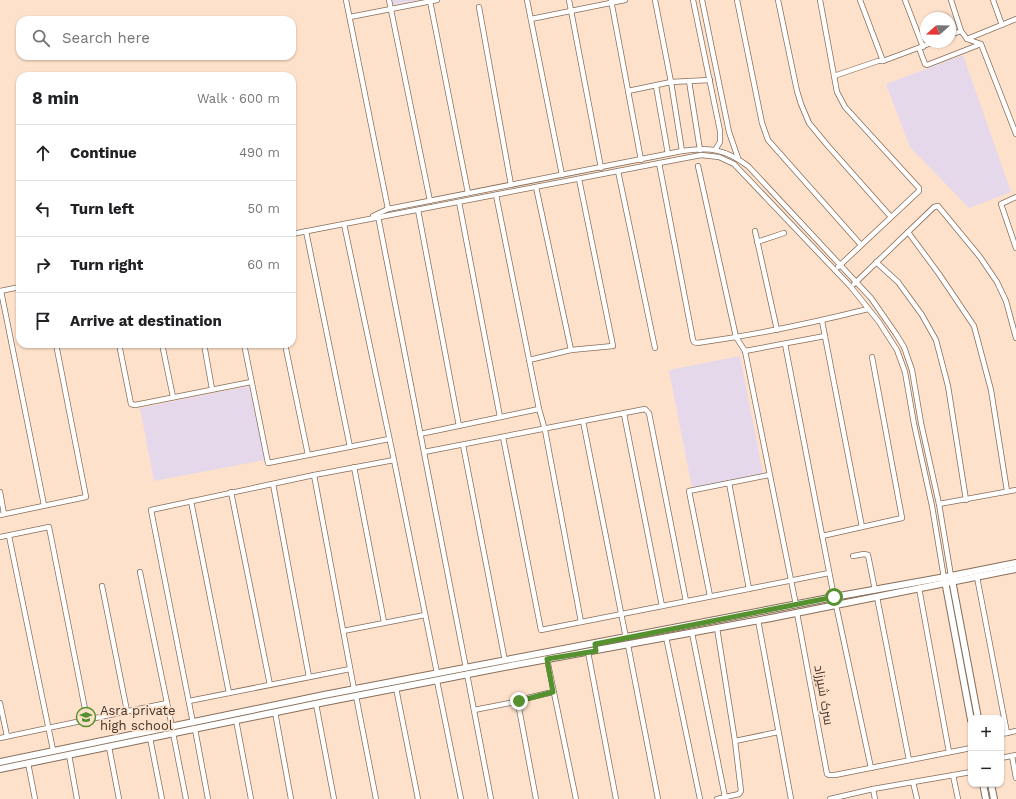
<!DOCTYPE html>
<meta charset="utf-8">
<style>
:root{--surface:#fff;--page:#f6f6f6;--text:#202124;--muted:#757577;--line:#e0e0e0}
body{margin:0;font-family:"Work Sans",Cairo,sans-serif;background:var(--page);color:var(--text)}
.controls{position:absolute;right:12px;bottom:12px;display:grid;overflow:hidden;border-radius:8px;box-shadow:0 1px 3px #0004}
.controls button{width:36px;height:36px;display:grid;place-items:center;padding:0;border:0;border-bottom:1px solid var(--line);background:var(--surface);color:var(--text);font:20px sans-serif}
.compass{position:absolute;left:920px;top:12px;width:36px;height:36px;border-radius:50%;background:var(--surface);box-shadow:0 1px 3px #0004;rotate:250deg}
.stop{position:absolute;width:12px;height:12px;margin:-9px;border:3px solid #56912f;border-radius:50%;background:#fff}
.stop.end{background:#56912f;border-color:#fff;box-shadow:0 1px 4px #0008}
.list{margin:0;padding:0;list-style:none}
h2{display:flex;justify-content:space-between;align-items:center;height:52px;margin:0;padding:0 16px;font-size:17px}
h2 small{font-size:13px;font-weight:400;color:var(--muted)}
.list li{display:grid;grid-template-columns:26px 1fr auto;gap:12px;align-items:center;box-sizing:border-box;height:56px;padding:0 16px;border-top:1px solid var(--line)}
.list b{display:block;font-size:15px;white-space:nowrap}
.list em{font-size:13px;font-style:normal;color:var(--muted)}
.icon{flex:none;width:22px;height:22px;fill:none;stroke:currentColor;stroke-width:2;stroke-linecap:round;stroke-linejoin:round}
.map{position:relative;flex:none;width:1016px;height:799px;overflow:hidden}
.search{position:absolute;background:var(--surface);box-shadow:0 1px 3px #0004;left:16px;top:16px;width:280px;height:44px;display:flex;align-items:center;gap:10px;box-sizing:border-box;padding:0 14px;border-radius:12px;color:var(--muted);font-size:15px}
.panel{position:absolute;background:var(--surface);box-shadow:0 1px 3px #0004;left:16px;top:72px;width:280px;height:276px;border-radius:12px}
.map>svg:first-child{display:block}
.education{fill:#e5d8eb}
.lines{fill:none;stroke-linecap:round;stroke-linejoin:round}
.street-casing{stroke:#876e5a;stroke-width:6}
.secondary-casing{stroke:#876e5a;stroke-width:8}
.street{stroke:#fff;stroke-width:4.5}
.secondary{stroke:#fff;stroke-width:6}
.route{stroke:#56912f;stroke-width:5}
.labels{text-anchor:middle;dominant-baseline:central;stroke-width:3.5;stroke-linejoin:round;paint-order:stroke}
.street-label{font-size:13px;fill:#42372e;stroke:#fee1cb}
.poi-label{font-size:13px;fill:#42372e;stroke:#fee1cb;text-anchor:start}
</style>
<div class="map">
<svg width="1016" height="799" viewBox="0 0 1016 799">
<rect width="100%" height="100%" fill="#fee1cb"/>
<g class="education">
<polygon points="392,0 419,0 393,5"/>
<polygon points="963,55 1011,192 969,208 910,147 886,84"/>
<polygon points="740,356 763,474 692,488 669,370"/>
<polygon points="249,386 265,460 154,481 140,408"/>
</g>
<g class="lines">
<g class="street-casing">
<g id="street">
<polyline points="346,0 388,209"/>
<polyline points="389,0 430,201"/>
<polyline points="527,0 562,175"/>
<polyline points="569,0 601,168"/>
<polyline points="611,0 641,160"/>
<polyline points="655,0 671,82 682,151"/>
<polyline points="693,0 720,131 720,142 715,150"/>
<polyline points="702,0 729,132 738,158"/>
<polyline points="737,0 762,123 768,140 861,245"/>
<polyline points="778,0 797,91 801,104 809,123 828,146 891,217"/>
<polyline points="820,0 837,92 845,107 919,188 919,191 838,267"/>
<polyline points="860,0 883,61"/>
<polyline points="905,0 923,47"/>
<polyline points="951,0 961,31"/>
<polyline points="993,0 1002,25"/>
<polyline points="430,1 468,193"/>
<polyline points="479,7 511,185"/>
<polyline points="350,17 437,0"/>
<polyline points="531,19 625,0"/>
<polyline points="950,35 961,31 967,39 1016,19"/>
<polyline points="967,39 981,44 1016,134"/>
<polyline points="919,48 925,64 927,65 981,44"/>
<polyline points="834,76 878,61 883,61 934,42"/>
<polyline points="689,81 700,150"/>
<polyline points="656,86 668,154"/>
<polyline points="628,91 671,82 710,80"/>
<path d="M 659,163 L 693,340 L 694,342 L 697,343 C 755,335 812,323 868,309"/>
<polyline points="698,166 736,337 745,351 796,605"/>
<polyline points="618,171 655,348"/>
<polyline points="536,187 571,350"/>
<polyline points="496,195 539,409 545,430 581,622"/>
<polyline points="1016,197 1001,204 1016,248"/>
<polyline points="459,202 500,417"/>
<polyline points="418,210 459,426"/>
<path d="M 373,216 L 388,209 L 682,151 C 710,147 725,149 748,166 L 871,298 L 896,334 L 904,347 L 912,370 L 921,423 L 939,504 L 951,576"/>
<polyline points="378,216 466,668"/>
<polyline points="344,224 394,460 437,673"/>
<polyline points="306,231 350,447"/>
<polyline points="755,231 777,330"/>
<polyline points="908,232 939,274 974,326 991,390 1007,491"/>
<polyline points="292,234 701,155 719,157 734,164 851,287 879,322 897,350 905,372 914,424 932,506 944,578"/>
<polyline points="757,242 784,233"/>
<polyline points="876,262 898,282 922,315 936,340 948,386 966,500"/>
<polyline points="854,284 934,207 938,206 980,257 997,282 1006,301 1016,338"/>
<polyline points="0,291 20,287"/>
<polyline points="1,291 44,505"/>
<polyline points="822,321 862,527"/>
<polyline points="119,344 131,404 135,405 251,382"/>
<polyline points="162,344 173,397"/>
<polyline points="204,344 212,389"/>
<polyline points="244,344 268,463 389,439"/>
<polyline points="285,344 308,455"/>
<polyline points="785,344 834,597"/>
<polyline points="745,351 825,336"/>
<polyline points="529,360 571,350 613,346 579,179"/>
<polyline points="624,414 662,606"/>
<polyline points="583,421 626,638"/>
<polyline points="420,434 539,409"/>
<polyline points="503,437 541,630 829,573"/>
<polyline points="463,445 505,661"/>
<polyline points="424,452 645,409 649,413 686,601"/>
<polyline points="354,467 384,622"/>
<polyline points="314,475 354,689"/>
<polyline points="729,483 749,589"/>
<polyline points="273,484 309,677"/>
<polyline points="0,492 4,514"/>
<polyline points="231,492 270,685"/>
<polyline points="191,501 229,693"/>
<polyline points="939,504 1016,490"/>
<polyline points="0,515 86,497 56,344"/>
<polyline points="9,536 53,750"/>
<polyline points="822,536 902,518 872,357"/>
<polyline points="0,537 49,527 87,719"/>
<polyline points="853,556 864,554 868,555 875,590"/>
<polyline points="140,572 172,727"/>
<polyline points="977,577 1007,733 1001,734"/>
<polyline points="102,586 127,711"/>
<polyline points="919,588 949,752"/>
<polyline points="710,596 689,491 769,475"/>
<polyline points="877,597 909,760"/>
<polyline points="836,605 871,768"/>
<polyline points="797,613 827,774 829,775 835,775 971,748"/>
<polyline points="758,620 791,799"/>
<polyline points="717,628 735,741 741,791 739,794 717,799"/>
<polyline points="343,631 425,615"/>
<polyline points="692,633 725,797"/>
<polyline points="666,637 700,799"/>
<polyline points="628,645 658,799"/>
<polyline points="588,652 616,799"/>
<polyline points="547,659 576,799"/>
<polyline points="467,674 491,799"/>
<polyline points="437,681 461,799"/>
<polyline points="396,688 418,799"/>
<polyline points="356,696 376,799"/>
<polyline points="189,701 350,669"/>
<polyline points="0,703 7,736"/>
<polyline points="316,704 334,799"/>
<polyline points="474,710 510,703"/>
<polyline points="275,712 291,799"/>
<polyline points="236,720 251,799"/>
<polyline points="193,723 151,510 314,475 394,460"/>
<polyline points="195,729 208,799"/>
<polyline points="173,733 186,799"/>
<polyline points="1007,733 1016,731"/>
<polyline points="0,738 167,703"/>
<polyline points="150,738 162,799"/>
<polyline points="735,741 778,732"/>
<polyline points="109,747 119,799"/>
<polyline points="69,755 77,799"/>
<polyline points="1012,756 1016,778"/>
<polyline points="1001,758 1016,755"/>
<polyline points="28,763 35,799"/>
<polyline points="953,775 958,799"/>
<polyline points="913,782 917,799"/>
<polyline points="873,789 875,799"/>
<polyline points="536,799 518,703 523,699 553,692"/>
<polyline points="830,799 873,789 971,772"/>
</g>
</g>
<g class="secondary-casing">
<g id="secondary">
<polyline points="952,580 978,718"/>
<polyline points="945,581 971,720"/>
<polyline points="0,762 324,695 834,597 951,576 1016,563"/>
<polyline points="0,769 325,702 515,665 771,618 1016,569"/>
<polyline points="983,784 986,799"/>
<polyline points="991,784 994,799"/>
</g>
</g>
<use href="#street" class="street"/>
<use href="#secondary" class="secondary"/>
</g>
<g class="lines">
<polyline class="route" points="519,701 553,692 547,659 596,651 595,644 834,597"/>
</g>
<defs>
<g id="school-ring" transform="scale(1)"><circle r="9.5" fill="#fee1cb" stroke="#56912f" stroke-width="1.5"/><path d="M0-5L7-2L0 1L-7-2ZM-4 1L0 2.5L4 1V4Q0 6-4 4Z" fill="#56912f"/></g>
</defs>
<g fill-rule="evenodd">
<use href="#school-ring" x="86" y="717"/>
</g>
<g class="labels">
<g class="street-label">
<text transform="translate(824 695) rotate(80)">سرک شیرزاد</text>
</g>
<g class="poi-label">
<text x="100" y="710">Asra private<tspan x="100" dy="15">high school</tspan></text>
</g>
</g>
</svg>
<div class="controls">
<button>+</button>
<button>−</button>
</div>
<svg class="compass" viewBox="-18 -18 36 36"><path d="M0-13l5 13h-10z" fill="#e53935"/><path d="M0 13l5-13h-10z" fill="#757577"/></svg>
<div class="stop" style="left:834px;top:597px"></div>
<div class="stop end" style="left:519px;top:701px"></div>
<div class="search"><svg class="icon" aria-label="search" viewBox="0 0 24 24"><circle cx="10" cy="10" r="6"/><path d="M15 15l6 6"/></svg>Search here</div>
<section class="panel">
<h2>8 min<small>Walk · 600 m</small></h2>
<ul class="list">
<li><svg class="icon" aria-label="ahead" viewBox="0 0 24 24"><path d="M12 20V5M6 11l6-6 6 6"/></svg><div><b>Continue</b></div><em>490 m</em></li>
<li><svg class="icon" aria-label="left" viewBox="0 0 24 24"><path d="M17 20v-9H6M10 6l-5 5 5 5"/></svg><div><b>Turn left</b></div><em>50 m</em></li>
<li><svg class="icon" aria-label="right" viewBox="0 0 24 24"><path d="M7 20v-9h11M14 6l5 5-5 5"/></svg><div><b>Turn right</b></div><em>60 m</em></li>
<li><svg class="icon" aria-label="arrive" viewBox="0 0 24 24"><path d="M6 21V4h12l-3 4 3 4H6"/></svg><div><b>Arrive at destination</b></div></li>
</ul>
</section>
</div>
